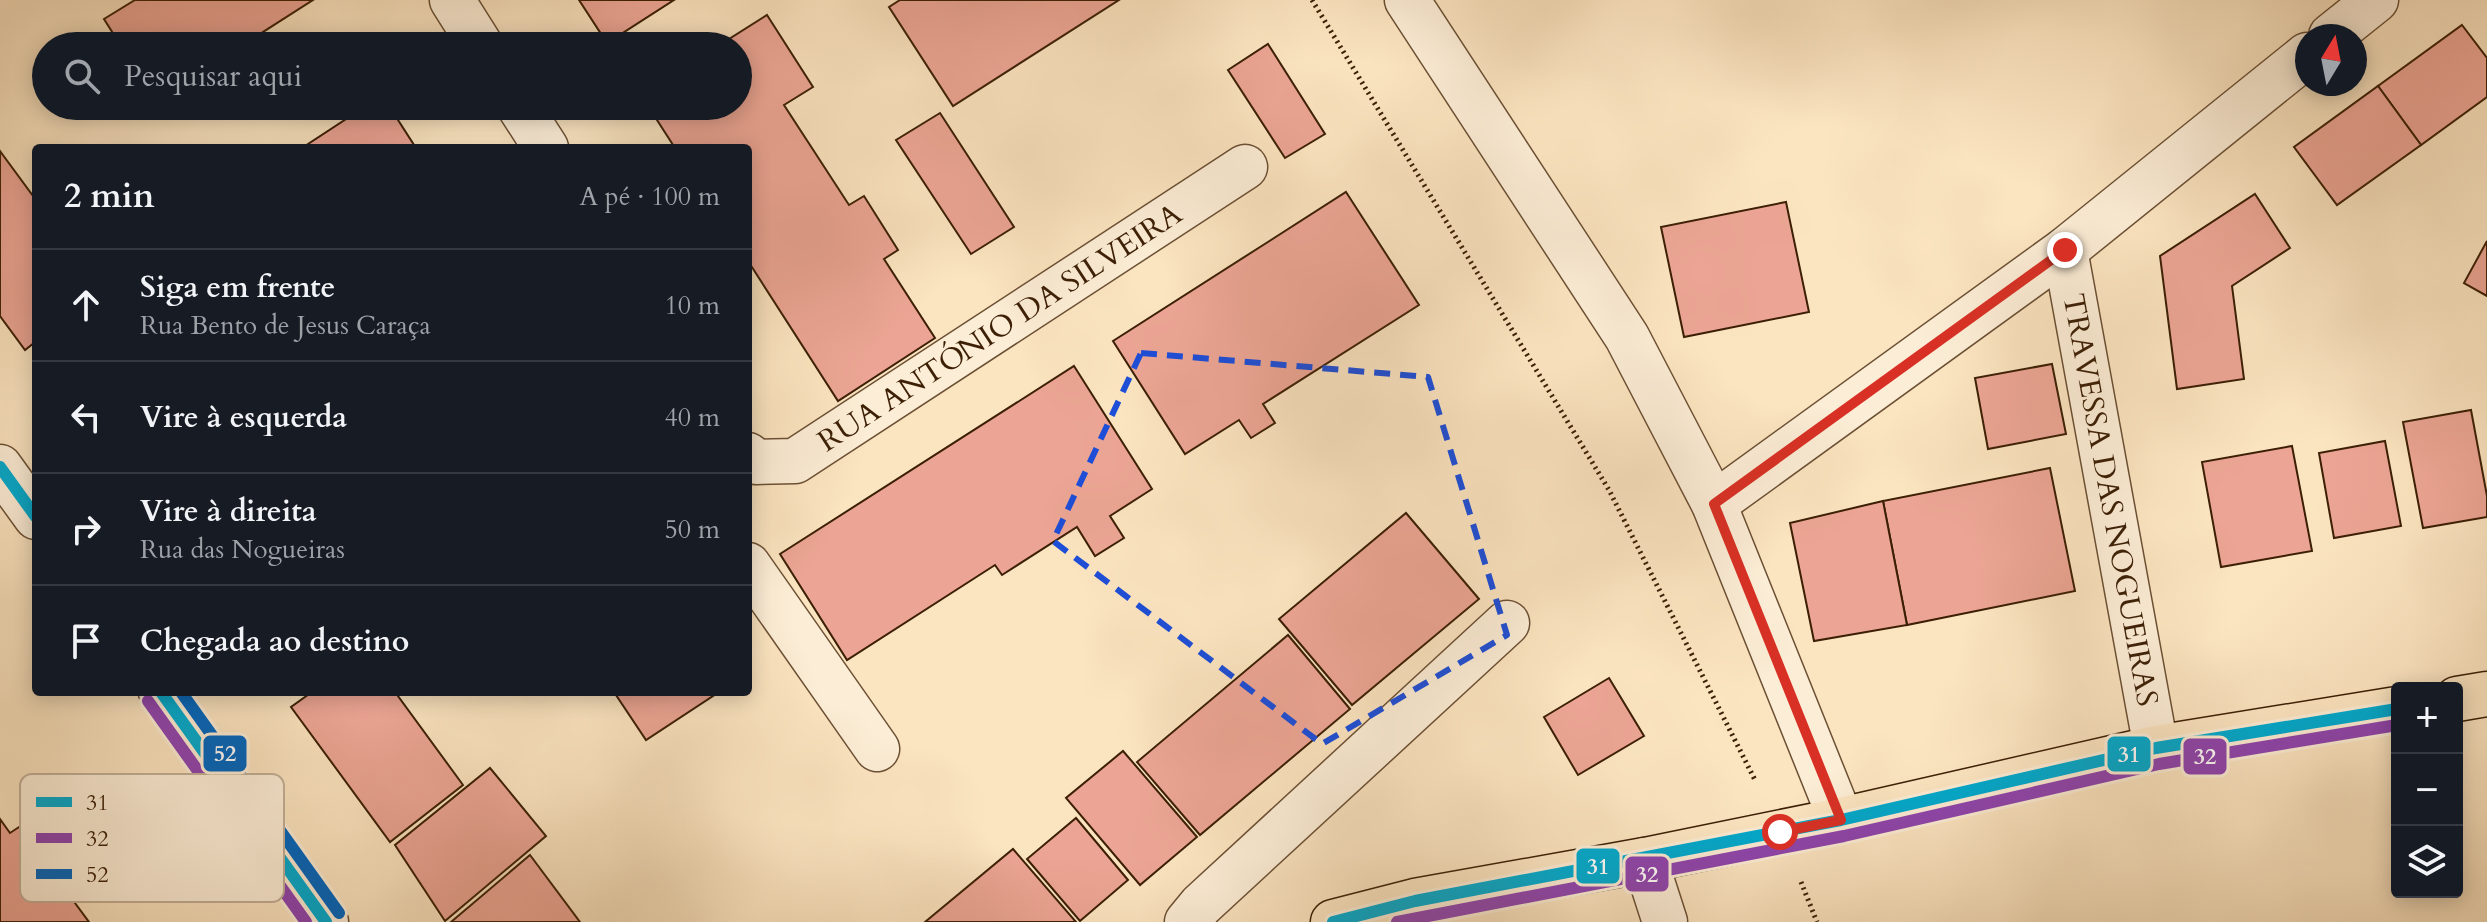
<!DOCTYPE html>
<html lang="pt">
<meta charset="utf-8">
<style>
:root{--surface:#171b24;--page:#242831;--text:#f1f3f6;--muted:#9ea1a6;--line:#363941}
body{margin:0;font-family:Cardo,serif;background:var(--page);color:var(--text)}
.controls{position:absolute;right:24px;bottom:24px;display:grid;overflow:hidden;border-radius:8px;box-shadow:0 4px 20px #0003}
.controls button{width:72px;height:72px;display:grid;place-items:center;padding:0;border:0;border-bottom:2px solid var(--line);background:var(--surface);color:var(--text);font:40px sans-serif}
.compass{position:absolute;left:2295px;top:24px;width:72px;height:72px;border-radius:50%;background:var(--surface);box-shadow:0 4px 20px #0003;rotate:10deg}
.stop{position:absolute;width:24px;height:24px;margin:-18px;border:6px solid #d93025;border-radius:50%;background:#fff}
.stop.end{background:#d93025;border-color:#fff;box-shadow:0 2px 8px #0008}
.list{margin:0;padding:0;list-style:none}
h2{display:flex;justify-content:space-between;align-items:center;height:104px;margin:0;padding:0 32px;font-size:34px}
h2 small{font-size:26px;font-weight:400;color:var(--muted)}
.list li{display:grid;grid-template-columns:52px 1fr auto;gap:24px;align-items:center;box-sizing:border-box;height:112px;padding:0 32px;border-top:2px solid var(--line)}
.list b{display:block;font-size:30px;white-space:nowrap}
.list p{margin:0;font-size:26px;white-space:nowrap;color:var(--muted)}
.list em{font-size:26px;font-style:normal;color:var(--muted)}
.icon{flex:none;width:44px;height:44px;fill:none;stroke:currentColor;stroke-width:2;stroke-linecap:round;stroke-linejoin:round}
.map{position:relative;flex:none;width:2487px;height:922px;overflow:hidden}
.search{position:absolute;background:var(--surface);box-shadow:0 4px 20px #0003;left:32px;top:32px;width:720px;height:88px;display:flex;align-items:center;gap:20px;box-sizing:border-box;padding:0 28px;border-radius:44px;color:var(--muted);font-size:30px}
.panel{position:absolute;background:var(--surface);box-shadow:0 4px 20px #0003;left:32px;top:144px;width:720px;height:552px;border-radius:8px}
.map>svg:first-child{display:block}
.building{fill:#eca594;stroke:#3c1f05;stroke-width:2}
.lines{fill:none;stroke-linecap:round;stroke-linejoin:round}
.minor-casing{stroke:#6c5034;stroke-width:47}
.major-casing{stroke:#3c1f05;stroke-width:47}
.path{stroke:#3c1f05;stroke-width:5;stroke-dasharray:2 4;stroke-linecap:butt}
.minor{stroke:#fcedd6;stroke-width:44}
.major{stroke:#fbe4c0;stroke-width:44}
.bus-1-casing{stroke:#fcedd6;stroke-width:18}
.bus-2-casing{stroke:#fcedd6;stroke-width:18}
.bus-3-casing{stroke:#fcedd6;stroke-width:18}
.bus-1{stroke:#00a9ce;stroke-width:12}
.bus-2{stroke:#8e44ad;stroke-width:12}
.bus-3{stroke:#0065bd;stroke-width:12}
.route{stroke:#d93025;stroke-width:10}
.marked{fill:none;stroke:#1d4ed8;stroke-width:6;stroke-dasharray:16 10;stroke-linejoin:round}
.labels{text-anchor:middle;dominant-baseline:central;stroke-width:8;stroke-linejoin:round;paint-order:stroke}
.street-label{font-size:30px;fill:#3c1f05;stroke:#fcedd6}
.key{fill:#fcedd6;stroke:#c2af97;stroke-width:2}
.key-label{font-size:22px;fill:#3c1f05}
.line-badge{stroke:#fcedd6;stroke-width:3}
.badge-label{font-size:22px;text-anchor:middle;font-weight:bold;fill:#fff}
</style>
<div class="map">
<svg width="2487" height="922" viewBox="0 0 2487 922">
<rect width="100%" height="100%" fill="#fbe4c0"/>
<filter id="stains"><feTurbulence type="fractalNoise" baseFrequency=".0025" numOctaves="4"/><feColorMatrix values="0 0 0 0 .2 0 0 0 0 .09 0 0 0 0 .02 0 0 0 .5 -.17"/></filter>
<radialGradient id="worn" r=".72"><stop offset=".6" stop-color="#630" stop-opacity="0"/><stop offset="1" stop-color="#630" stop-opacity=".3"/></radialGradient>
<g class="building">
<polygon points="135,0 313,0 241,46 121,46 104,19"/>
<polygon points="579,0 674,0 607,43"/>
<polygon points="900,0 1119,0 953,106 889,7"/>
<polygon points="767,15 813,87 784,105 849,205 864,196 898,250 884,259 935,338 838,401 748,261 748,148 675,148 648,106 738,106 738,46 718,46"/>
<polygon points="2462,25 2487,58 2487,97 2421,145 2378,86"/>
<polygon points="1268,44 1325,134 1285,158 1228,70"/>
<polygon points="2378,86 2421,145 2337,205 2294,147"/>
<polygon points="366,106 389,106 416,148 302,148"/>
<polygon points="940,113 1014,227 971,254 896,140"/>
<polygon points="0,151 36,200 36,346 34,343 25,350 0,316"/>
<polygon points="1346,192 1419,305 1263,404 1275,423 1251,438 1239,420 1185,454 1113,341"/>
<polygon points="2255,194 2290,248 2232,286 2244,379 2177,389 2160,256"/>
<polygon points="1786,202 1809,312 1684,337 1661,227"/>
<polygon points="2487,241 2487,296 2464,283"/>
<polygon points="2052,364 2066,434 1988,449 1975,378"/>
<polygon points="1074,366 1152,489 1110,516 1124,538 1095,556 1077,527 1002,575 995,565 847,660 780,554"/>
<polygon points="2471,410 2487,496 2487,517 2423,528 2403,422"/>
<polygon points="2385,441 2401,526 2334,538 2319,453"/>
<polygon points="2292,446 2312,551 2221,567 2202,462"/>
<polygon points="2050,468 2075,591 1907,625 1883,501"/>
<polygon points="1883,501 1907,625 1814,641 1790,523"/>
<polygon points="1406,513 1479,599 1352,705 1279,619"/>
<polygon points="1288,635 1350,709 1200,835 1137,762"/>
<polygon points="1609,678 1644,736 1578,775 1544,717"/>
<polygon points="312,692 395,692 463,785 390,842 291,707"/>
<polygon points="614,692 719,692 646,740"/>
<polygon points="1123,751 1197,837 1140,885 1066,798"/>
<polygon points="490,768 546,836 445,921 395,845"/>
<polygon points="1076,818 1128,880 1080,921 1027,859"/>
<polygon points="0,819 10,833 19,827 89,922 0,922"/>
<polygon points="1013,849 1076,922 925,922"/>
<polygon points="530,855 580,922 451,922"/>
</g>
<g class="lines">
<g class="minor-casing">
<g id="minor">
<polyline points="452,0 481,46"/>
<polyline points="1407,0 1627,337 1714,504 1841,820"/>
<polyline points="2331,36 2376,0"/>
<polyline points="519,106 546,148"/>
<path id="s1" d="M 2065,250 L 2156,748"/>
<path id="s2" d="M 748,455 L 756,462 L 795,461 L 1245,167"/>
<polyline points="0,467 36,517"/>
<polyline points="1714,504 2065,250 2307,55"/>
<polyline points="748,565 877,749"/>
<polyline points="161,692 326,922"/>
<polyline points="1645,860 1665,922"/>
<polyline points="1187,922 1201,905 1507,623"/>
</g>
</g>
<g class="major-casing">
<g id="major">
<polyline points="2457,699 2487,694"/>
<polyline points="1333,922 1415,901 1645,860 1841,820 2156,748 2397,709"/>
</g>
</g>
<g class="path">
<polyline points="1312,0 1609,490 1756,782"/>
<polyline points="1801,882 1817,922"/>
</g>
<use href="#minor" class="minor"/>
<use href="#major" class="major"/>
<g class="bus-1-casing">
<g id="bus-1">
<polyline points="0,467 36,517"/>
<polyline points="161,692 326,922"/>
<polyline points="1333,922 1415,901 1841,820 2156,748 2397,709"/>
</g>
</g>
<g class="bus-2-casing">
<g id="bus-2">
<polyline points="148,701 306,922"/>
<polyline points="1397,922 1844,836 2159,764 2397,725"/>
</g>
</g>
<g class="bus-3-casing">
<polyline id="bus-3" points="181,692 339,913"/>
</g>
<use href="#bus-1" class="bus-1"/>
<use href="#bus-2" class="bus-2"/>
<use href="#bus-3" class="bus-3"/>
</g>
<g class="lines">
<polyline class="route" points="1780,832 1841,820 1714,504 2065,250"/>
</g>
<path class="marked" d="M 1141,353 L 1428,377 L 1507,635 L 1322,744 L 1053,541 Z"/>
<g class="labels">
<g class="street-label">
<text stroke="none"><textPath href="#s2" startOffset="294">RUA ANTÓNIO DA SILVEIRA</textPath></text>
<text stroke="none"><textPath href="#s1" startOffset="254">TRAVESSA DAS NOGUEIRAS</textPath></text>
</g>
</g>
<rect x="20" y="774" width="264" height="128" rx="12" class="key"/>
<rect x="36" y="797" width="36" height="10" fill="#00a9ce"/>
<rect x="36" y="833" width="36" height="10" fill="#8e44ad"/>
<rect x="36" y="869" width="36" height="10" fill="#0065bd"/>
<g class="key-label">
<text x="86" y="810">31</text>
<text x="86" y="846">32</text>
<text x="86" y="882">52</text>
</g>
<g class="line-badge">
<rect x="202" y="734" width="46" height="39" rx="8" fill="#0065bd"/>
<rect x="2106" y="735" width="46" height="38" rx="8" fill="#00a9ce"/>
<rect x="2182" y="737" width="46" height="39" rx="8" fill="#8e44ad"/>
<rect x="1575" y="847" width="46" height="38" rx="8" fill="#00a9ce"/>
<rect x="1624" y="855" width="46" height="38" rx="8" fill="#8e44ad"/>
</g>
<g class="badge-label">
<text x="225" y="761">52</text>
<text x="2129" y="762">31</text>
<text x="2205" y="764">32</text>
<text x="1598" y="874">31</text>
<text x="1647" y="882">32</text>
</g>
<rect width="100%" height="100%" filter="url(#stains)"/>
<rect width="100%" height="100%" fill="url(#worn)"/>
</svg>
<div class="controls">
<button>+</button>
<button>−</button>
<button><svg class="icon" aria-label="layers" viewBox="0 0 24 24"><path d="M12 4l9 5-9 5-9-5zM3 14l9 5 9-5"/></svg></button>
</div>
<svg class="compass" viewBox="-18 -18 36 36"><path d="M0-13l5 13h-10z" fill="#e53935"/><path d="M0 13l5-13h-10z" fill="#9ea1a6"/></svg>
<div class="stop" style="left:1780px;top:832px"></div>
<div class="stop end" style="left:2065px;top:250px"></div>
<div class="search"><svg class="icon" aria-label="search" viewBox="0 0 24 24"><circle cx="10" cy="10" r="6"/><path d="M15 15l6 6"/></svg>Pesquisar aqui</div>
<section class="panel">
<h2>2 min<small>A pé · 100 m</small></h2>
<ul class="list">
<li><svg class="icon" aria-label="ahead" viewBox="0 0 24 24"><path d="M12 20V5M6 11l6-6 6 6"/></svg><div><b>Siga em frente</b><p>Rua Bento de Jesus Caraça</p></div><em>10 m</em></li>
<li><svg class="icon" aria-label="left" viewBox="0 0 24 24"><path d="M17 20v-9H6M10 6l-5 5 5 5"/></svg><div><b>Vire à esquerda</b></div><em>40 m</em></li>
<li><svg class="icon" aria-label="right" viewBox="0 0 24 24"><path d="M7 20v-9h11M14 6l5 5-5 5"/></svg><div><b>Vire à direita</b><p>Rua das Nogueiras</p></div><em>50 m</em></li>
<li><svg class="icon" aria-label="arrive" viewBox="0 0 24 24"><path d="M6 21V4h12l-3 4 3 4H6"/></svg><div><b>Chegada ao destino</b></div></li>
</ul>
</section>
</div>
